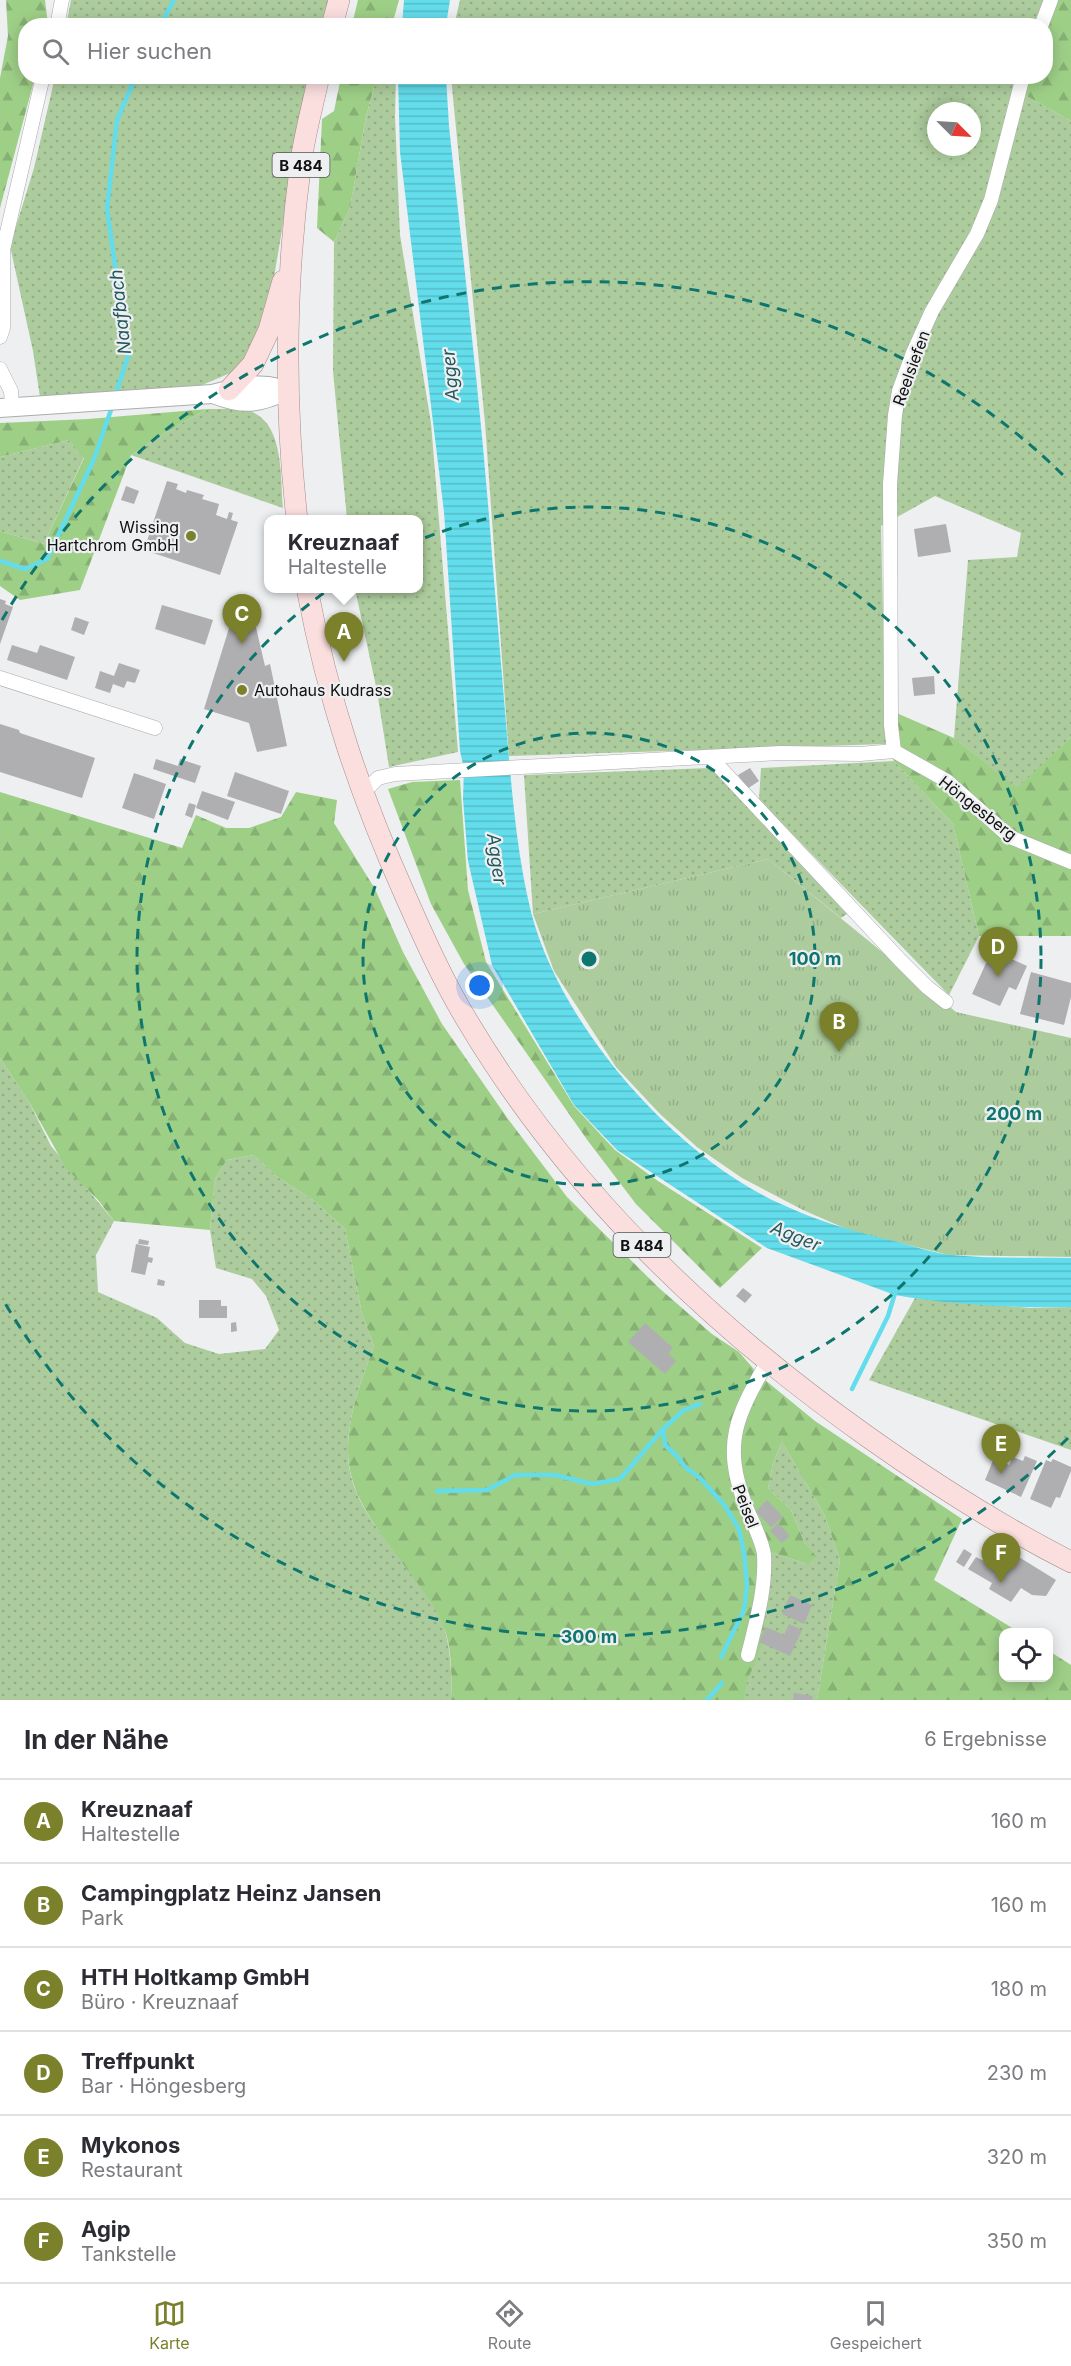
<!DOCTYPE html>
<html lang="de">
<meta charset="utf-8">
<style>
:root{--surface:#fff;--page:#f2f2f3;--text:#2b2b33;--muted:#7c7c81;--line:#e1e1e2;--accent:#7b802a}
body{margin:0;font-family:Inter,sans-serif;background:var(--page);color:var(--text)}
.controls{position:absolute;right:18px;bottom:18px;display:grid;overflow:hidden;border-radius:12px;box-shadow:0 3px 15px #0003}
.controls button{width:54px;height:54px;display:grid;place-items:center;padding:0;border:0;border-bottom:2px solid var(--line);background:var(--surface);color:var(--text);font:30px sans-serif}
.compass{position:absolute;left:927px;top:102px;width:54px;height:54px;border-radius:50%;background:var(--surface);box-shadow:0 3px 15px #0003;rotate:114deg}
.you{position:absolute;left:480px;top:986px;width:21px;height:21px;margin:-15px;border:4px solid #fff;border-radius:50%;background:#1a73e8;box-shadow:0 0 0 9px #1a73e833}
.badge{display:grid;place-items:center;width:39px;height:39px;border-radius:50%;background:var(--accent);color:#fff;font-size:20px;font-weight:700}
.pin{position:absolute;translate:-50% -50px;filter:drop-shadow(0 2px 3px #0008)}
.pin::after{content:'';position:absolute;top:32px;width:21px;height:18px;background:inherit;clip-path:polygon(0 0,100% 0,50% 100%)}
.popup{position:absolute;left:264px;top:515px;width:159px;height:78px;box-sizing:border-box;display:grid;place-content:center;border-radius:12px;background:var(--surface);filter:drop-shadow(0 2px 4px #0005);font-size:20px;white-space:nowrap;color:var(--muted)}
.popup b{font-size:22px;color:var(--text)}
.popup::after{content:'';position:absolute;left:50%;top:100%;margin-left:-12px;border:12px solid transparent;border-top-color:var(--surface)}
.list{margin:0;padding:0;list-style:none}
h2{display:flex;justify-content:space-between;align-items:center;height:78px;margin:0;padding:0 24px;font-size:26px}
h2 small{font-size:20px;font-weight:400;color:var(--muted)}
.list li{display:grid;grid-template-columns:39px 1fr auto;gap:18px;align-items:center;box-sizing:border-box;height:84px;padding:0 24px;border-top:2px solid var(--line)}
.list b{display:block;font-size:22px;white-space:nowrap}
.list p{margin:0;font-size:20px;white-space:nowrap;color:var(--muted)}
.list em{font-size:20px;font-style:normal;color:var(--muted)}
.icon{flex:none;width:33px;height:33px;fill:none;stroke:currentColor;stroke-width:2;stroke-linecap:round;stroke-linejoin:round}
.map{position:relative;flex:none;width:1071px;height:1700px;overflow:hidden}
.search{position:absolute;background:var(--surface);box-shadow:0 3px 15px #0003;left:18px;right:18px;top:18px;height:66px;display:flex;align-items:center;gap:15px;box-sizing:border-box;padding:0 21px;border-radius:24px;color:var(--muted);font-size:22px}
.sheet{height:582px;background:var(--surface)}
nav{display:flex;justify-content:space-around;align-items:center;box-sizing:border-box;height:84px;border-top:2px solid var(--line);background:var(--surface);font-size:16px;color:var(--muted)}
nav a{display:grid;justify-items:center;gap:3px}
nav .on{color:var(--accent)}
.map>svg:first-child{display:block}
.grass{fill:url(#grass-dots);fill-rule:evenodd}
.forest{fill:url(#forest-firs)}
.park{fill:url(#park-tufts)}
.water{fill:url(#water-rules)}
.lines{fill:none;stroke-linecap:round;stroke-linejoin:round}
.stream{stroke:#63dceb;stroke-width:4.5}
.building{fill:#afaeb0}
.street-casing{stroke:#abacad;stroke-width:15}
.secondary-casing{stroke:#abacad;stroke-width:20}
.primary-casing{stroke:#a78989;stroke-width:22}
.street{stroke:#fff;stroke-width:14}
.secondary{stroke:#fff;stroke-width:18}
.primary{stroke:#fbdfdf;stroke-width:21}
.ring{fill:none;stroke:#0f766e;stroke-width:3;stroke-dasharray:10 8}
.poi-dot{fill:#7b802a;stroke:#edeff0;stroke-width:2}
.labels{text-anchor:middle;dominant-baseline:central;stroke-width:4.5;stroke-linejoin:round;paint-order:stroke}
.shield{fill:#edeff0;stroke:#525354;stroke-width:1.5}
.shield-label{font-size:15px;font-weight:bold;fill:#101011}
.street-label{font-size:16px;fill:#101011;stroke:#edeff0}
.poi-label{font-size:16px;fill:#101011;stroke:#edeff0;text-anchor:end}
.water-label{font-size:18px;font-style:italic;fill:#23575e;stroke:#edeff0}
.centre{fill:#0f766e;stroke:#edeff0;stroke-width:3}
.ring-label{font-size:18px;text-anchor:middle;font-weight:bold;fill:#0f766e;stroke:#edeff0;stroke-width:4.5;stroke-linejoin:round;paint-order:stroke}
</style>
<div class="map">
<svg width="1071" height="1700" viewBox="0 0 1071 1700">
<defs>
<pattern id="grass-dots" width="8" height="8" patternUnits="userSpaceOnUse" patternTransform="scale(1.5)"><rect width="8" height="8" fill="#accc9d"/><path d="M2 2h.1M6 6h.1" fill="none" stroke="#93ae86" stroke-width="1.8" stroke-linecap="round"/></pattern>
<pattern id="forest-firs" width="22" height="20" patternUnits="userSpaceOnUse" patternTransform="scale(1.5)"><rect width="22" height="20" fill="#9ecf87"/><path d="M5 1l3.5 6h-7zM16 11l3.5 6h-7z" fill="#87b174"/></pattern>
<pattern id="park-tufts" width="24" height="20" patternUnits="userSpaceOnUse" patternTransform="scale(1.5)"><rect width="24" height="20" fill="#accc9d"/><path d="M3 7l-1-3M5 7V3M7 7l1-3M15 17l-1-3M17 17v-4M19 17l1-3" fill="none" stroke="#93ae86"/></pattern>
<pattern id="water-rules" width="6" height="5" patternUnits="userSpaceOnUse" patternTransform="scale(1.5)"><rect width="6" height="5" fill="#63dceb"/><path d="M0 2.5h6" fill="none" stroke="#55bcc8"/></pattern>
</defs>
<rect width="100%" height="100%" fill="#edeff0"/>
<g class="grass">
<polygon points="71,0 329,0 321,25 66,26"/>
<polygon points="460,0 1048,0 1037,26 454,26"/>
<polygon points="55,77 308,77 274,277 255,348 240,369 202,385 40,397 33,351 10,246 34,168"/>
<polygon points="377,77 396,77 395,117 400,235 431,423 458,752 389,767 377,691 355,589 419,588 419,520 347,519 333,371 334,242 350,208 366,116"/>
<path d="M 451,77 L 1017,77 L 1012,88 L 1071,121 L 1071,737 L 1017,789 L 954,738 L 968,560 L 1017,557 L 1021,533 L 935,496 L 881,526 L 886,744 L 509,756 L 485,423 ZM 936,111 L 972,111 L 972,147 L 936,147 Z"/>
<path d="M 208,409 C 220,409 234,408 246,410 C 285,419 280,477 283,508 L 131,455 L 176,426 Z"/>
<polygon points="69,440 84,457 44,544 0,531 0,457"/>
<polygon points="894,761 953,824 979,936 949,995 759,800 761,768"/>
<polygon points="710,768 850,912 841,918 768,859 533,914 524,775"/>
<path d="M 0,1058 L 29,1102 L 51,1146 L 114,1221 L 96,1255 L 98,1292 L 157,1318 L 185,1343 L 219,1354 L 265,1349 L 279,1330 L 266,1296 L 252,1279 L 216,1268 L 210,1230 L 215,1179 L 227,1160 L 254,1155 L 276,1176 L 313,1200 L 345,1229 L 362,1314 L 374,1346 C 361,1381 348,1414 348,1452 C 348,1513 407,1557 434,1607 C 437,1613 442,1620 444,1627 C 451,1651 452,1676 451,1700 L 0,1700 Z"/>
<polygon points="915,1298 1031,1308 1071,1307 1071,1450 869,1380"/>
<polygon points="782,1442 824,1514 840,1560 817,1700 745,1700 744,1689 760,1649 770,1552 807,1564 805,1544 791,1510 768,1488 773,1463"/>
</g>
<g class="forest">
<polygon points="6,0 45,0 48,25 26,26 26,76 35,77 0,208 0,78 8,36"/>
<polygon points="358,0 399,0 392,25 352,25"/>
<polygon points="1048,0 1071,0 1071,121 1012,88 1017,77 1046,76"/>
<polygon points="341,77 377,77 366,116 350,208 334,242 317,228 322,119 334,111"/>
<polygon points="208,409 176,426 131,455 80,590 20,600 0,586 0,531 44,544 84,458 69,440 0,457 0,423 88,419"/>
<polygon points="885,708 954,738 1017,788 1071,737 1071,936 979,936 953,824 894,761 886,744"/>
<polygon points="460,780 468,890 486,962 574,1106 615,1150 658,1181 762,1248 720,1288 636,1204 588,1141 464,964 431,904 388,789 412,782"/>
<path d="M 0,792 L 182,848 L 196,815 L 226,828 L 249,828 L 281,817 L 296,792 L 337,800 L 334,823 L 375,889 L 403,952 L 442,1024 L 508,1119 L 567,1197 L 659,1288 L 712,1334 L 739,1352 L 759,1375 L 815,1421 L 962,1519 L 934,1580 L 1019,1632 L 1004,1632 L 1004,1678 L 1048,1678 L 1049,1651 L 1071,1665 L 1071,1700 L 817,1700 L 840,1560 L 824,1514 L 782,1442 L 773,1463 L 768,1488 L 791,1510 L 805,1544 L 817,1557 L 807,1564 L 770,1552 C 768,1583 767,1615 761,1646 C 757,1665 743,1680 745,1700 L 451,1700 C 452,1677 452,1644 442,1623 C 417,1568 348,1515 348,1452 C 348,1414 361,1381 374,1346 L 362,1314 L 345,1229 L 313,1200 L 276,1176 L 254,1155 L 227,1160 L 215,1179 L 210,1230 L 114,1221 L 98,1200 L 66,1168 L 29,1102 L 0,1058 Z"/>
</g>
<polygon class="park" points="768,859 956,1012 1071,1038 1071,1257 949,1255 851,1231 803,1210 742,1178 697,1147 660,1114 616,1067 554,971 533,914"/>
<g class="water">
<polygon points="404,0 450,0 446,25 402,25"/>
<path d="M 398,77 L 446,77 L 449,126 C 464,270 482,413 492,556 C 497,616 502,675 507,735 C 512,794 517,854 531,912 C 560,1025 674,1156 781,1204 C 817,1221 855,1232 894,1241 C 913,1246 933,1253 952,1255 C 991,1259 1032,1257 1071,1258 L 1071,1307 C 1013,1308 952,1305 895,1295 L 767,1248 L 617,1150 L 574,1105 L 492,965 L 468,861 L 463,799 L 464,769 L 460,751 L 444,512 L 400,152 Z"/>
</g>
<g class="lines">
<g class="stream">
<polyline points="160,26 174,0"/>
<polyline points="115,396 128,356 107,209 117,120 136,76"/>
<polyline points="0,561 25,569 47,559 94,459 112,407"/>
<polyline points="852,1389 888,1316 896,1290"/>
<polyline points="700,1404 684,1410 663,1429 665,1445 677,1456 685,1467 700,1478 725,1506 739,1529 744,1552 747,1585 744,1610 721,1657"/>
<polyline points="437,1491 487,1490 515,1475 555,1475 592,1484 620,1479 663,1429"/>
<polyline points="707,1700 722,1683"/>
</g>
</g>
<g class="building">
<polygon points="167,481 178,484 176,489 186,493 187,490 204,495 202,499 219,504 216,515 227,519 229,512 233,513 231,520 238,522 220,575 144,550"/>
<polygon points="126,486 139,491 134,504 121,500"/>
<polygon points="946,524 951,552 918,557 914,529"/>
<polygon points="0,599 6,601 5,604 13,607 0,644"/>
<polygon points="162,605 213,620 205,645 155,629"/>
<polygon points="75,617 89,622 84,635 71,630"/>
<polygon points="254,619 265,666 270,664 287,746 257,752 249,723 204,709 230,625"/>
<polygon points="12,645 37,653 40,645 75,657 67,680 7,660"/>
<polygon points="119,663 140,670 135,683 127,681 124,688 113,684 110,693 95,688 100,671 114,676"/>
<polygon points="934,676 935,694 914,696 912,678"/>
<polygon points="0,724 19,730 20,733 95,758 82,798 0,772"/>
<polygon points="156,759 178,766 180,759 201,766 195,783 153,769"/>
<polygon points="750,768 759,781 747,789 738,775"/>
<polygon points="235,772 289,791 281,814 227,796"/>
<polygon points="134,773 166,784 154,819 122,808"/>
<polygon points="202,791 235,802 228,820 196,808"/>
<polygon points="189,803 196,805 192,818 185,815"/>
<polygon points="992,950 1027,966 1016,990 1009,987 1000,1006 972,994"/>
<polygon points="1031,972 1071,983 1071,997 1064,1025 1020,1014"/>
<polygon points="139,1239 149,1241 148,1245 138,1244"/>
<polygon points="136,1244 150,1247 148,1257 153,1258 152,1263 148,1262 145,1275 131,1272"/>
<polygon points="158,1279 165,1281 164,1286 157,1285"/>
<polygon points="743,1288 752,1295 745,1303 736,1296"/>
<polygon points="199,1300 221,1300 221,1306 227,1306 227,1318 199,1318"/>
<polygon points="236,1322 237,1331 231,1332 231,1323"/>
<polygon points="645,1323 673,1348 668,1353 676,1361 665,1374 628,1342"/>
<polygon points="1025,1456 1037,1461 1021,1497 985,1480 994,1458 1009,1465 1013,1457 1023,1461"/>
<polygon points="1053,1459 1071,1467 1071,1471 1060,1498 1056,1497 1051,1508 1030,1499 1046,1460 1051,1462"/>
<polygon points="767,1500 783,1517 771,1527 756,1511"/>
<polygon points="778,1523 790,1536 782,1543 770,1531"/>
<polygon points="996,1543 1056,1580 1046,1596 1032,1595 1021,1588 1011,1602 989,1589 992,1583 968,1569 976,1557 984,1561"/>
<polygon points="964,1549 972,1554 964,1567 956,1562"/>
<polygon points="790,1595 812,1605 804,1624 782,1614"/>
<polygon points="789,1624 802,1630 790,1656 759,1642 766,1627 784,1635"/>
<polygon points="794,1693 813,1696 812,1700 793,1700"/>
</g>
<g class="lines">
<g class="street-casing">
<g id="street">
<polyline points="57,26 62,0"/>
<polyline points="1041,26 1051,0"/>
<polyline points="0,337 3,328 3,250 43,76"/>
<polyline points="0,369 11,391 12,406"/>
<polyline points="0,678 155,728"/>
<polyline points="894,751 891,725 890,484 895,415 899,391 913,353 932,311 977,234 991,200 1023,76"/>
<polyline points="711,758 900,960 927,987 946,1002"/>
<polyline points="362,794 378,778 395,774 780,753 860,754 894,751 947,781 1010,837 1071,862"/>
<path d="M 748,1655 C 756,1622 766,1589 764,1555 C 763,1541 750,1518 745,1504 C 722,1442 737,1416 767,1362"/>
</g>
</g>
<g class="secondary-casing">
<g id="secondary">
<path d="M 213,394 C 244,406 258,404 288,390"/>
<polyline points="0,408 212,394 249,385 269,386 288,390"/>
</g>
</g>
<g class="primary-casing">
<g id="primary">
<polyline points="332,26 339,0"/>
<polyline points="229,390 253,364 269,330 283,281"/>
<path d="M 297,520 C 284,401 285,279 301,161 C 305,133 313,104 319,76"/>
<path d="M 307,588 C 328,699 359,792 405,895 C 424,938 443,981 468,1022 C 567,1188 711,1326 868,1437 C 933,1483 1000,1526 1071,1562"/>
</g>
</g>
<use href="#street" class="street"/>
<use href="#secondary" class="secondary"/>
<use href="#primary" class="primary"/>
</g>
<g class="ring">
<circle cx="589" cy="959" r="226"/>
<circle cx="589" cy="959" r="452"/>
<path d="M1068 1438A678 678 0 0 1 2 1298M2 620A678 678 0 0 1 1068 480"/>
</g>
<g class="poi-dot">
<circle cx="191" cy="536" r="6"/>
<circle cx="242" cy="690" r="6"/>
</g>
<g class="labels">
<g class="shield">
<rect x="272.5" y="153" width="57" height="24" rx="4.5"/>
<rect x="613.5" y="1233" width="57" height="24" rx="4.5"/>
</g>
<g class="shield-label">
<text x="301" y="165">B 484</text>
<text x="642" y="1245">B 484</text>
</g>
<g class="street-label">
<text transform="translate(911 368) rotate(-70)">Reelsiefen</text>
<text transform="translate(978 808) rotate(38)">Höngesberg</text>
<text transform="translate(746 1506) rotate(69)">Peisel</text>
</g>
<g class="poi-label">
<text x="179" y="527">Wissing<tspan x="179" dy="18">Hartchrom GmbH</tspan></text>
<text x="254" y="690" text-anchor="start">Autohaus Kudrass</text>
</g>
<g class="water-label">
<text transform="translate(120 312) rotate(-96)">Naafbach</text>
<text transform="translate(450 375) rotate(-95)">Agger</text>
<text transform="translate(497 859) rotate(82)">Agger</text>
<text transform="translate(796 1236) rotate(22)">Agger</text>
</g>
</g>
<circle cx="589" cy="959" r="9" class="centre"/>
<g class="ring-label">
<text x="815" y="965">100 m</text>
<text x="1014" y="1120">200 m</text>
<text x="589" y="1643">300 m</text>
</g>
</svg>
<div class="controls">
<button><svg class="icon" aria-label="locate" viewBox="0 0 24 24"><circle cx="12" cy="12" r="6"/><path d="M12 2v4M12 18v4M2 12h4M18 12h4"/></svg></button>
</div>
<svg class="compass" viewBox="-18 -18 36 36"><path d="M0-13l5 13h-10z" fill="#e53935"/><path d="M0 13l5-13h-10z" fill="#7c7c81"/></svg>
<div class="you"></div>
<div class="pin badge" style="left:344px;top:662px">A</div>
<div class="popup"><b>Kreuznaaf</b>Haltestelle</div>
<div class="pin badge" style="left:839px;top:1052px">B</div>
<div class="pin badge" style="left:242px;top:644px">C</div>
<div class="pin badge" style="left:998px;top:977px">D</div>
<div class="pin badge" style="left:1001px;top:1474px">E</div>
<div class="pin badge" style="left:1001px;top:1583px">F</div>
<div class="search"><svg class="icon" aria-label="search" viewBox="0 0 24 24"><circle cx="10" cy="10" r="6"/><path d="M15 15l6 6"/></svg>Hier suchen</div>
</div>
<section class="sheet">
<h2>In der Nähe<small>6 Ergebnisse</small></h2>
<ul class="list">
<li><span class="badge">A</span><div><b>Kreuznaaf</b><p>Haltestelle</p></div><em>160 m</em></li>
<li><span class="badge">B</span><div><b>Campingplatz Heinz Jansen</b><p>Park</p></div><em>160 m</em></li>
<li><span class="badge">C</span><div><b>HTH Holtkamp GmbH</b><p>Büro · Kreuznaaf</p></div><em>180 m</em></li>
<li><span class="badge">D</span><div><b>Treffpunkt</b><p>Bar · Höngesberg</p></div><em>230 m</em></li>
<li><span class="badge">E</span><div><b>Mykonos</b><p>Restaurant</p></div><em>320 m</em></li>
<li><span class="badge">F</span><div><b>Agip</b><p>Tankstelle</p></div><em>350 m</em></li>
</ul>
</section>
<nav>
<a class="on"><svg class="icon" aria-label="map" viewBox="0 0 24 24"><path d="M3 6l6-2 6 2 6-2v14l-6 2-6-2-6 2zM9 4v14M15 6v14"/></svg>Karte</a>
<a><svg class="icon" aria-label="directions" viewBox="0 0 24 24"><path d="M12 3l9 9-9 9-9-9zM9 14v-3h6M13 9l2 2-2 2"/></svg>Route</a>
<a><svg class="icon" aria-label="saved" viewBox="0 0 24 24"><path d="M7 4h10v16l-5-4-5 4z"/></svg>Gespeichert</a>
</nav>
